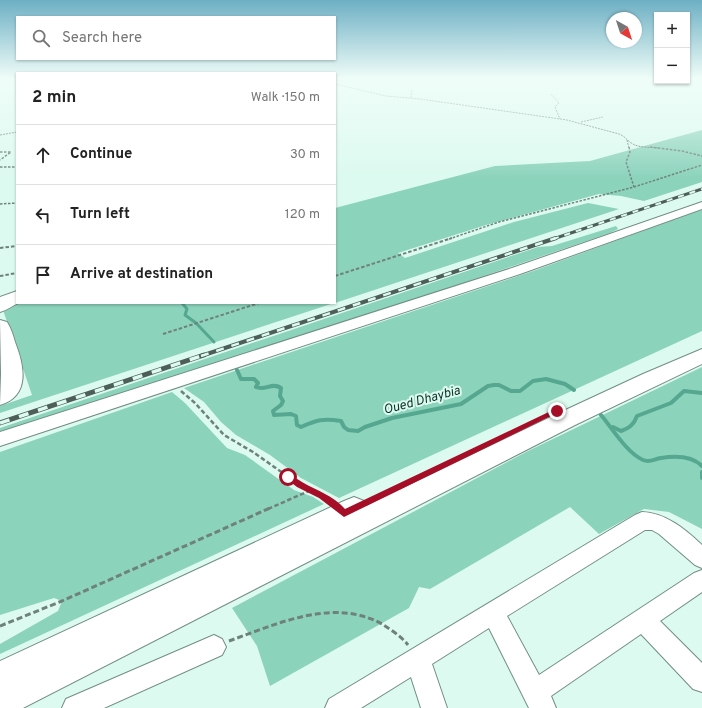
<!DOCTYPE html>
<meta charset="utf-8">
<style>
:root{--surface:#fff;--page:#f6f6f6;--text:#222;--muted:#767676;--line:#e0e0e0}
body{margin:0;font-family:Overpass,sans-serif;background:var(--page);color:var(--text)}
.controls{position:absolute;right:12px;top:12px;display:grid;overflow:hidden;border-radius:0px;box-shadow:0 1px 3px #0004}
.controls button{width:36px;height:36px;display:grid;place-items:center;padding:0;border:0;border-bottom:1px solid var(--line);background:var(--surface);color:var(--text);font:20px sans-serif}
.compass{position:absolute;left:606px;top:12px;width:36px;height:36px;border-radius:50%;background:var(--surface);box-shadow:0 1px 3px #0004;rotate:141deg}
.stop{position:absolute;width:12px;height:12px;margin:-9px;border:3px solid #a60d27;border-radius:50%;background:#fff}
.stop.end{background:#a60d27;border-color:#fff;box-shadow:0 1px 4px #0008}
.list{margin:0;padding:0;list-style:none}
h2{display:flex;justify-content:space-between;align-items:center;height:52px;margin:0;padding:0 16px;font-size:17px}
h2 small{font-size:13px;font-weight:400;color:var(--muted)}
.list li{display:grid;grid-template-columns:26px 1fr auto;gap:12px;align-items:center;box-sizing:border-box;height:60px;padding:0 16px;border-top:1px solid var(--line)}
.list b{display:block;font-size:15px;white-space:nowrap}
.list em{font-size:13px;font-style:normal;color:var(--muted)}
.icon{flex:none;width:22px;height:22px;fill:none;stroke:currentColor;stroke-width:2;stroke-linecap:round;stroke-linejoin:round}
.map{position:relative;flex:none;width:702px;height:708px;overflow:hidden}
.search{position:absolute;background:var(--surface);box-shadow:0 1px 3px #0004;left:16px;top:16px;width:320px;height:44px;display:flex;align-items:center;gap:10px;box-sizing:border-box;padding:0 14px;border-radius:0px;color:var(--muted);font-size:15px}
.panel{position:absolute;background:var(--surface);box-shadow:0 1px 3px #0004;left:16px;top:72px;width:320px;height:232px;border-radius:0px}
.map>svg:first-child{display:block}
.green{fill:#8cd3bc}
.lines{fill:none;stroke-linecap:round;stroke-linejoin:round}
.stream-far1{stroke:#55a88f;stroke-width:3}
.stream{stroke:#55a88f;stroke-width:4}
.street-casing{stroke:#728e84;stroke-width:2}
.secondary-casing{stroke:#728e84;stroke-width:2}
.path-far4{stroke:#6e827b;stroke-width:1;stroke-dasharray:2 1;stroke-linecap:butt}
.path-far3{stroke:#6e827b;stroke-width:1.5;stroke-dasharray:2.5 1.5;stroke-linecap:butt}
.path-far2{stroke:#6e827b;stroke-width:2;stroke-dasharray:3.5 2;stroke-linecap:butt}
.path-far1{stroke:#6e827b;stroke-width:2.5;stroke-dasharray:4.5 2.5;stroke-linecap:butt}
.path{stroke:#6e827b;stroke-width:3;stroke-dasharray:6 3;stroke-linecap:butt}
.street{fill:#fff;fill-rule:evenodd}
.secondary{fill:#fff;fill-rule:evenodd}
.rail-far2-casing{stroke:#4e5e58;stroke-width:3}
.rail-far1-casing{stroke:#4e5e58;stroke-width:4}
.rail-casing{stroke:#4e5e58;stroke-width:5}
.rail-far2{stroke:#dcfaef;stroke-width:2;stroke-dasharray:6;stroke-linecap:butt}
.rail-far1{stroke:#dcfaef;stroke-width:2.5;stroke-dasharray:8;stroke-linecap:butt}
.rail{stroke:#dcfaef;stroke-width:3.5;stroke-dasharray:10;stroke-linecap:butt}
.route{fill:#a60d27}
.labels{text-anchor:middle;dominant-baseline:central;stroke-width:4;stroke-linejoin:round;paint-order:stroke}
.water-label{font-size:13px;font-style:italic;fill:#0a3227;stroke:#dcfaef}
</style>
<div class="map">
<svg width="702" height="708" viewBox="0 0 702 708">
<rect width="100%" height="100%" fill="#dcfaef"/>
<g class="green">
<polygon points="702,130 702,182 644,201 621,196 599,194 486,225 398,253 405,258 514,222 588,203 619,209 335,303 335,208 495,166 590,161"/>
<polygon points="702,209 702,331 339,498 301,478 270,455 236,435 221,422 204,402 184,388 536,270"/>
<polygon points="616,226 618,229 610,233 410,301 0,435 0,428 538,247 552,246"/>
<polygon points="17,303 334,303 0,413 0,406 32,395 3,310"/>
<polygon points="702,367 702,529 669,512 644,509 599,534 570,507 430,589 419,587 409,608 270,686 257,646 232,608 528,451"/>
<polygon points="172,392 185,403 227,448 245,455 294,490 313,497 324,504 0,654 0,644 58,611 62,601 54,598 0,615 0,452"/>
</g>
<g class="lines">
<polyline class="stream-far1" points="182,303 187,309 185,315 196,323 214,342"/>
<g class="stream">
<path d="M 237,370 L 241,379 L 254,379 L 258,383 L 256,387 C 265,391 272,382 281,388 L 280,396 L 283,401 L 281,405 L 273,411 L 274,415 L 291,414 L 296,416 L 297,425 L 301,427 C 317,420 323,418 341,421 L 344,427 L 348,430 L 358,431 L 365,427 L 392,418 L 461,404 L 488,386 L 494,385 L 499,385 L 511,391 L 520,391 L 533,381 L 546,379 L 565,384 L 574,390"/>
<path d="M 601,415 C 612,428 627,453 643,460 C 650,463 654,459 661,458 C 674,456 692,456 702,466"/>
<path d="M 613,427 L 621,431 C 630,428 634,424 637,416 L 671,403 L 684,391 L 702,393"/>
<polyline points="702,472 702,478"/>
</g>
<g class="street-casing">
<g id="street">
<polygon points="702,202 702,209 520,274 0,446 0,432 512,268"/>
<path d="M 642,512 C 666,513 685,529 702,545 L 702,568 L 695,565 L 659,534 L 652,530 L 645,530 L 507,616 L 539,675 L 694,573 L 702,570 L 702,592 L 660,621 L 702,663 L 702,692 L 693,689 L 641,634 L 551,696 L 556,708 L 529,708 L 489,628 L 432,664 L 447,708 L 421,708 L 411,677 L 361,708 L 325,708 L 329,699 L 635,515 Z"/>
<polygon points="214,635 222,639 226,647 222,655 104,708 62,708 66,699"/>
</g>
</g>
<g class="secondary-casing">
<g id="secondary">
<path d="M 17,291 L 17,303 L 18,303 C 12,306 7,310 0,312 L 0,297 Z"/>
<path d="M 0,320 L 7,322 C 11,328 13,335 15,342 C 24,365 31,396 0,405 L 1,374 Z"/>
<polygon points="702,349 702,364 575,425 23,708 0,708 0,661 344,501 354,497 364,501 366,506 559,413 643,374"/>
</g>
</g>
<g class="path-far4">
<path d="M 335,84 L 386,96 L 420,99 L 567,120 L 619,134 C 625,136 627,141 633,144 C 640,148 650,147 659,148"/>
<polyline points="551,94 559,103 555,107 560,119"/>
<polyline points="411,98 412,89"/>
<polyline points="581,122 603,117"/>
<polyline points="0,135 17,132"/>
<polyline points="627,140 629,148"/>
</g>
<g class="path-far3">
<polyline points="629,147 630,152 626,162 634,187"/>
<polyline points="650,147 682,151 702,156"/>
<polyline points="0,152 11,152 0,160"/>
<polyline points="0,167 17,167"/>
<polyline points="0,204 17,203"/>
<polyline points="449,239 499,222 634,187 702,165"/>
</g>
<g class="path-far2">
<polyline points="0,248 17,246"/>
<polyline points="0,276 17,273"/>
<polyline points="335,276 452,238"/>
<polyline points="163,334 259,303"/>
</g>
<g class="path-far1">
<polyline points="181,391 195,403 224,435 253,452 300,485 322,495 331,501"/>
<polyline points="268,509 311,490"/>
</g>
<g class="path">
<polyline points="0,626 62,601 270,508"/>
<path d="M 229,641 C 277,624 333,597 382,624 C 391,630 401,636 408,645"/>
</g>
<use href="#street" class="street"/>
<use href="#secondary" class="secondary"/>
<g class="rail-far2-casing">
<polyline id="rail-far2" points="553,239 702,189"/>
</g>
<g class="rail-far1-casing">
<polyline id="rail-far1" points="201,356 556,238"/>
</g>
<g class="rail-casing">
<polyline id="rail" points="0,423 204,355"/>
</g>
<use href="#rail-far2" class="rail-far2"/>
<use href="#rail-far1" class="rail-far1"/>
<use href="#rail" class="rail"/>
</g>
<linearGradient id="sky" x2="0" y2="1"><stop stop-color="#6dafc4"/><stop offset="0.44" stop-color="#effdf8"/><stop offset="1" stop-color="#effdf8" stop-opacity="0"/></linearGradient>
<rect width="702" height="178" fill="url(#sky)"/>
<path class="route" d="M 555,409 L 557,409 L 561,411 L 344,517 L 319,498 L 297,487 L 284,477 L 288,474 C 293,476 297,479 302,482 C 317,491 333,495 345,509 Z"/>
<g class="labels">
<g class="water-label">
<text transform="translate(422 401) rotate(-15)">Oued Dhaybia</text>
</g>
</g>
</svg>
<div class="controls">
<button>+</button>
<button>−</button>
</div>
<svg class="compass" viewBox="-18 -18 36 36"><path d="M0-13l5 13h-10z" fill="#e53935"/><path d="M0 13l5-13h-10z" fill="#767676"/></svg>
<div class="stop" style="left:288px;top:477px"></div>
<div class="stop end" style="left:557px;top:411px"></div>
<div class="search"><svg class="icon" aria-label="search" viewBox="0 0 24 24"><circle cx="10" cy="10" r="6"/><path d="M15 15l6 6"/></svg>Search here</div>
<section class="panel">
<h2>2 min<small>Walk · 150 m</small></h2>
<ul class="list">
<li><svg class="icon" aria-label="ahead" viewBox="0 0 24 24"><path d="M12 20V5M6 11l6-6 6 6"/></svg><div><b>Continue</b></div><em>30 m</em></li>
<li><svg class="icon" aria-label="left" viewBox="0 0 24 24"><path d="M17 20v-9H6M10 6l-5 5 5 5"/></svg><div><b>Turn left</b></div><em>120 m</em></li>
<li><svg class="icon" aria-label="arrive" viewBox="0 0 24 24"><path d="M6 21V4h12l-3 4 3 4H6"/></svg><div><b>Arrive at destination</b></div></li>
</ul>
</section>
</div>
